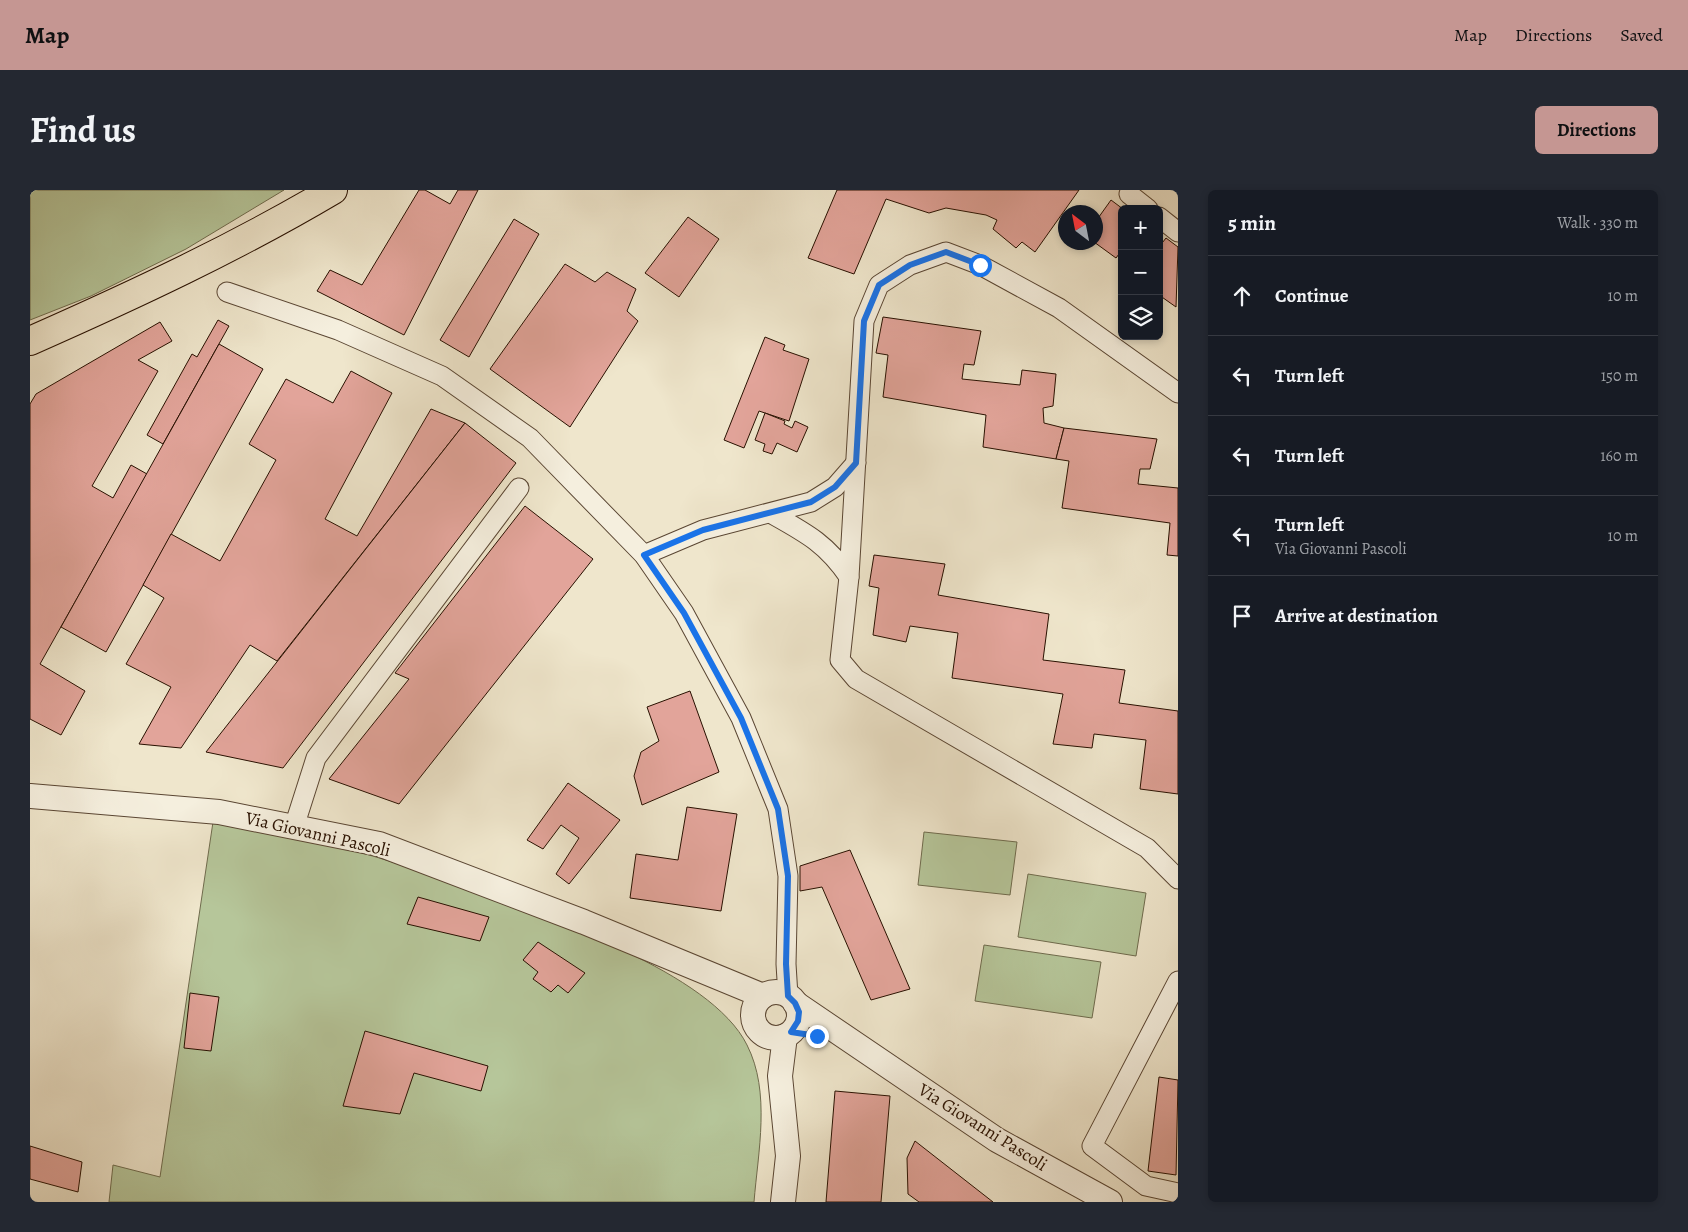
<!DOCTYPE html>
<meta charset="utf-8">
<style>
:root{--surface:#171b24;--page:#242831;--text:#f1f3f6;--muted:#9ea1a6;--line:#363941;--accent:#c59692}
body{margin:0;font-family:Alegreya,serif;background:var(--page);color:var(--text)}
.controls{position:absolute;right:15px;top:15px;display:grid;overflow:hidden;border-radius:8px;box-shadow:0 2px 8px #0003}
.controls button{width:45px;height:45px;display:grid;place-items:center;padding:0;border:0;border-bottom:1px solid var(--line);background:var(--surface);color:var(--text);font:25px sans-serif}
.compass{position:absolute;left:1028px;top:15px;width:45px;height:45px;border-radius:50%;background:var(--surface);box-shadow:0 2px 8px #0003;rotate:328deg}
.stop{position:absolute;width:15px;height:15px;margin:-11px;border:4px solid #1a73e8;border-radius:50%;background:#fff}
.stop.end{background:#1a73e8;border-color:#fff;box-shadow:0 1px 5px #0008}
.list{margin:0;padding:0;list-style:none}
h2{display:flex;justify-content:space-between;align-items:center;height:65px;margin:0;padding:0 20px;font-size:21px}
h2 small{font-size:16px;font-weight:400;color:var(--muted)}
.list li{display:grid;grid-template-columns:32px 1fr auto;gap:15px;align-items:center;box-sizing:border-box;height:80px;padding:0 20px;border-top:1px solid var(--line)}
.list b{display:block;font-size:19px;white-space:nowrap}
.list p{margin:0;font-size:16px;white-space:nowrap;color:var(--muted)}
.list em{font-size:16px;font-style:normal;color:var(--muted)}
.icon{flex:none;width:28px;height:28px;fill:none;stroke:currentColor;stroke-width:2;stroke-linecap:round;stroke-linejoin:round}
.map{position:relative;flex:none;width:1148px;height:1012px;overflow:hidden;border-radius:8px}
header{display:flex;align-items:center;gap:30px;box-sizing:border-box;height:70px;padding:0 25px;background:var(--accent);color:#111}
header strong{font-size:24px}
nav{display:flex;gap:28px;margin-inline-start:auto;font-size:18px}
.intro{display:flex;align-items:center;justify-content:space-between;box-sizing:border-box;height:120px;padding:0 30px}
h1{margin:0;font-size:35px}
.button{padding:12px 22px;border-radius:8px;background:var(--accent);color:#111;font-size:18px;font-weight:700}
main{display:flex;gap:30px;padding:0 30px}
aside{flex:1;background:var(--surface);border-radius:8px;box-shadow:0 2px 8px #0003}
.map>svg:first-child{display:block}
.green{fill:#b6c69a;stroke:#6f6b4d}
.building{fill:#e2a49a;stroke:#281000}
.lines{fill:none;stroke-linecap:round;stroke-linejoin:round}
.minor-casing{stroke:#5a4633;stroke-width:21}
.tertiary-casing{stroke:#5a4633;stroke-width:26}
.motorway-casing{stroke:#281000;stroke-width:30}
.minor{stroke:#f5efde;stroke-width:19}
.tertiary{stroke:#f5efde;stroke-width:24}
.motorway{stroke:#efe6cc;stroke-width:28}
.route{stroke:#1a73e8;stroke-width:6}
.labels{text-anchor:middle;dominant-baseline:central;stroke-width:5;stroke-linejoin:round;paint-order:stroke}
.street-label{font-size:18px;fill:#281000;stroke:#f5efde}
</style>
<header>
<strong>Map</strong>
<nav><a>Map</a><a>Directions</a><a>Saved</a></nav>
</header>
<div class="intro"><h1>Find us</h1><a class="button">Directions</a></div>
<main>
<div class="map">
<svg width="1148" height="1012" viewBox="0 0 1148 1012">
<rect width="100%" height="100%" fill="#efe6cc"/>
<filter id="stains"><feTurbulence type="fractalNoise" baseFrequency=".004" numOctaves="4"/><feColorMatrix values="0 0 0 0 .2 0 0 0 0 .09 0 0 0 0 .02 0 0 0 .5 -.17"/></filter>
<radialGradient id="worn" r=".72"><stop offset=".6" stop-color="#630" stop-opacity="0"/><stop offset="1" stop-color="#630" stop-opacity=".3"/></radialGradient>
<g class="green">
<polygon points="0,0 254,0 156,59 61,106 0,130"/>
<path d="M 183,632 C 238,642 293,651 346,667 C 378,676 410,690 442,701 C 517,728 681,782 717,855 C 741,902 728,962 724,1012 L 79,1012 L 83,975 L 130,987 Z"/>
<polygon points="894,642 987,652 980,705 888,695"/>
<polygon points="998,684 1116,703 1106,766 988,747"/>
<polygon points="954,755 1071,772 1062,828 945,811"/>
</g>
<g class="building">
<polygon points="389,0 395,0 420,14 428,0 448,0 374,145 287,101 300,80 332,95"/>
<polygon points="807,0 1049,0 1005,62 992,52 986,58 963,39 967,30 956,25 916,18 899,23 856,9 824,84 778,68"/>
<polygon points="1081,10 1093,19 1092,60 1086,68 1064,52 1066,31"/>
<polygon points="658,27 689,49 649,107 615,83"/>
<polygon points="484,29 509,44 439,167 410,150"/>
<polygon points="1136,48 1148,57 1146,117 1129,105 1129,57"/>
<polygon points="535,74 565,92 577,82 606,99 597,121 608,131 540,237 460,179"/>
<polygon points="853,127 951,141 944,175 934,174 932,189 990,195 992,180 1026,184 1023,216 1013,218 1014,233 1034,238 1026,269 953,257 956,225 853,207 858,165 846,163"/>
<polygon points="188,130 199,136 133,254 117,245 162,164 167,167"/>
<polygon points="130,132 142,151 108,170 128,181 62,296 83,308 101,275 117,284 10,474 55,501 31,545 0,529 0,214 6,204"/>
<polygon points="735,147 755,155 753,160 779,169 759,231 729,221 714,258 694,250"/>
<polygon points="189,154 233,179 76,462 31,437"/>
<polygon points="321,181 362,203 295,329 327,346 401,219 435,233 247,471 220,455 151,558 109,554 141,497 96,474 134,408 113,395 141,344 190,371 246,270 219,254 256,189 303,213"/>
<polygon points="735,223 755,231 754,234 762,238 765,231 778,237 767,262 747,253 742,264 733,261 735,254 725,250"/>
<polygon points="435,233 486,273 253,578 176,562"/>
<polygon points="1034,238 1127,249 1120,279 1110,279 1108,294 1148,298 1148,366 1137,365 1140,333 1032,318 1039,271 1026,269"/>
<polygon points="495,316 563,369 369,614 299,589 379,489 365,483"/>
<polygon points="844,365 915,374 908,405 1019,424 1013,470 1095,480 1089,513 1148,521 1148,604 1110,599 1116,550 1064,544 1062,558 1023,554 1033,504 922,488 928,443 880,436 876,452 843,445 849,398 839,396"/>
<polygon points="660,501 689,582 612,615 604,586 611,562 629,551 617,517"/>
<polygon points="538,593 590,630 539,694 526,684 549,648 531,635 513,659 497,650"/>
<polygon points="657,617 707,624 691,721 600,708 606,664 648,670"/>
<polygon points="820,660 880,799 841,810 792,697 770,701 770,676"/>
<polygon points="388,707 459,727 450,751 377,734"/>
<polygon points="508,752 555,783 538,803 528,795 521,802 503,789 508,782 493,770"/>
<polygon points="160,803 189,807 181,861 154,858"/>
<polygon points="335,841 458,876 451,901 384,883 370,924 313,916"/>
<polygon points="1129,887 1148,890 1146,985 1118,981"/>
<polygon points="805,901 860,906 851,1012 796,1012"/>
<polygon points="885,951 963,1012 889,1012 878,1004 877,968"/>
<polygon points="0,956 52,972 48,1002 0,989"/>
</g>
<g class="lines">
<g class="minor-casing">
<g id="minor">
<polyline points="1099,4 1118,19"/>
<polyline points="1129,27 1148,42"/>
<polyline points="197,102 308,140 412,186 500,248 614,365 654,423 711,528 748,619 758,686 756,774 758,806"/>
<polyline points="1148,203 1029,118 950,75 916,62 880,75 849,95 834,131 819,387 810,470 826,489 1117,658 1148,689"/>
<path d="M 742,324 C 776,343 797,354 819,387"/>
<polyline points="614,365 673,340 781,312 805,297 826,273"/>
<polyline points="264,637 286,568 489,298"/>
<polyline points="1148,791 1062,956 1116,996 1148,1003"/>
</g>
</g>
<g class="tertiary-casing">
<g id="tertiary">
<polyline points="0,606 189,622 349,654 554,732 733,806"/>
<circle cx="746" cy="825" r="23"/>
<polyline points="765,813 967,950 1080,1012"/>
<polyline points="753,1012 758,966 750,886 755,846"/>
</g>
</g>
<g class="motorway-casing">
<path id="motorway" d="M 0,151 C 104,105 205,58 303,0"/>
</g>
<use href="#minor" class="minor"/>
<use href="#tertiary" class="tertiary"/>
<use href="#motorway" class="motorway"/>
</g>
<g class="lines">
<polyline class="route" points="787,846 761,842 768,831 769,822 765,813 758,806 756,774 758,686 748,619 711,528 654,423 614,365 673,340 781,312 805,297 826,273 834,131 849,95 880,75 916,62 950,75"/>
</g>
<g class="labels">
<g class="street-label">
<text transform="translate(288 644) rotate(13)">Via Giovanni Pascoli</text>
<text transform="translate(953 937) rotate(32)">Via Giovanni Pascoli</text>
</g>
</g>
<rect width="100%" height="100%" filter="url(#stains)"/>
<rect width="100%" height="100%" fill="url(#worn)"/>
</svg>
<div class="controls">
<button>+</button>
<button>−</button>
<button><svg class="icon" aria-label="layers" viewBox="0 0 24 24"><path d="M12 4l9 5-9 5-9-5zM3 14l9 5 9-5"/></svg></button>
</div>
<svg class="compass" viewBox="-18 -18 36 36"><path d="M0-13l5 13h-10z" fill="#e53935"/><path d="M0 13l5-13h-10z" fill="#9ea1a6"/></svg>
<div class="stop" style="left:950px;top:75px"></div>
<div class="stop end" style="left:787px;top:846px"></div>
</div>
<aside>
<h2>5 min<small>Walk · 330 m</small></h2>
<ul class="list">
<li><svg class="icon" aria-label="ahead" viewBox="0 0 24 24"><path d="M12 20V5M6 11l6-6 6 6"/></svg><div><b>Continue</b></div><em>10 m</em></li>
<li><svg class="icon" aria-label="left" viewBox="0 0 24 24"><path d="M17 20v-9H6M10 6l-5 5 5 5"/></svg><div><b>Turn left</b></div><em>150 m</em></li>
<li><svg class="icon" aria-label="left" viewBox="0 0 24 24"><path d="M17 20v-9H6M10 6l-5 5 5 5"/></svg><div><b>Turn left</b></div><em>160 m</em></li>
<li><svg class="icon" aria-label="left" viewBox="0 0 24 24"><path d="M17 20v-9H6M10 6l-5 5 5 5"/></svg><div><b>Turn left</b><p>Via Giovanni Pascoli</p></div><em>10 m</em></li>
<li><svg class="icon" aria-label="arrive" viewBox="0 0 24 24"><path d="M6 21V4h12l-3 4 3 4H6"/></svg><div><b>Arrive at destination</b></div></li>
</ul>
</aside>
</main>
